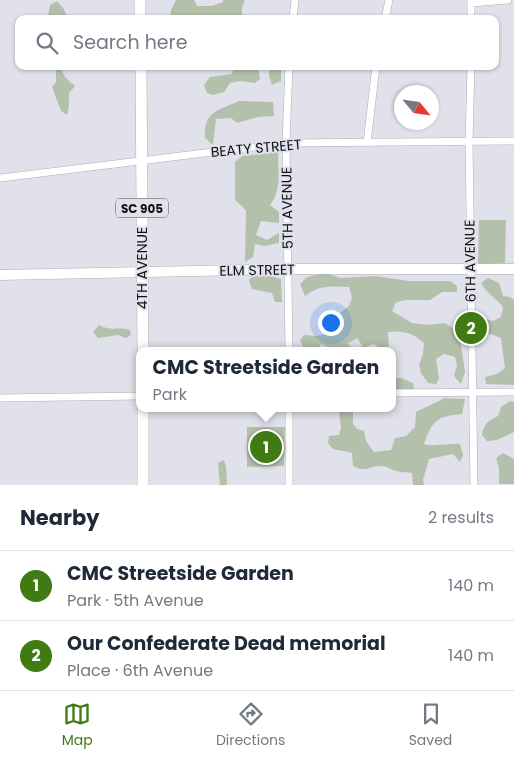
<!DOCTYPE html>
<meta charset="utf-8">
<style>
:root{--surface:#fff;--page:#f6f6f7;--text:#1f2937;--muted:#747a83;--line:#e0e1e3;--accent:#3f7a12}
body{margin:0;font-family:Poppins,sans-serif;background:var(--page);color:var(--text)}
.compass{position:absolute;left:394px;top:85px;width:45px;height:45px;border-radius:50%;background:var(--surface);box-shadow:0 1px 4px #0004;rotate:119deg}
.you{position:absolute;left:330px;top:322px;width:18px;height:18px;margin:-12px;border:4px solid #fff;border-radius:50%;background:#1a73e8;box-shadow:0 0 0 8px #1a73e833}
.badge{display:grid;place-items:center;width:32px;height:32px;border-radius:50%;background:var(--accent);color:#fff;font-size:16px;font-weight:700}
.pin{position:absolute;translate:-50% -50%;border:2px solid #fff;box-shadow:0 1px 5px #0006}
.popup{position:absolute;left:136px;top:347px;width:260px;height:65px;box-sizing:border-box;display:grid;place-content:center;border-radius:10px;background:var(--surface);filter:drop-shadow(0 1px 4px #0005);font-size:16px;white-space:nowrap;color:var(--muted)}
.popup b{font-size:19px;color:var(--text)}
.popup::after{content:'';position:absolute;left:50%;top:100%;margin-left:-10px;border:10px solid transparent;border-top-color:var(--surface)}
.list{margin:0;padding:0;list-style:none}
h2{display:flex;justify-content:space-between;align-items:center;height:65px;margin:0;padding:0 20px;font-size:21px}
h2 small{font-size:16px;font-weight:400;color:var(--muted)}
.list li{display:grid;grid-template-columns:32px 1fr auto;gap:15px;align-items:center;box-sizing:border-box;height:70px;padding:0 20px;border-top:1px solid var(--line)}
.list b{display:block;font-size:19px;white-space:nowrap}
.list p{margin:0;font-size:16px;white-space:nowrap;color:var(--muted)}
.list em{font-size:16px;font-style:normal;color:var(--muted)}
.icon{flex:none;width:28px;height:28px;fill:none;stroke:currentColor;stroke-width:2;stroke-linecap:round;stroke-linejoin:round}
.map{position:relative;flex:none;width:514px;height:485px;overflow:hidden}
.search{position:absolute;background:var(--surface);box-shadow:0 1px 4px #0004;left:15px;right:15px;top:15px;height:55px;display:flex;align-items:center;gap:12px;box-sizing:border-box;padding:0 18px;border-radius:10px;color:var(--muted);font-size:19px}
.sheet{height:205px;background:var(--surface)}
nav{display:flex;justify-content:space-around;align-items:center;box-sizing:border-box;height:70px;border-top:1px solid var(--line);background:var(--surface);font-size:14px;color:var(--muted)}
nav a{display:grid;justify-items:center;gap:2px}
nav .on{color:var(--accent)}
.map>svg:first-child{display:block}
.green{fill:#b3c1ac}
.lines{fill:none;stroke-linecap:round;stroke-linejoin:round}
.street-casing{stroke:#adaeb6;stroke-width:8}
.secondary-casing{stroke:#adaeb6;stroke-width:11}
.primary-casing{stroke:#adaeb6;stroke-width:12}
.street{stroke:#fff;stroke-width:7}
.secondary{stroke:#fff;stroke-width:10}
.primary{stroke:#fff;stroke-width:11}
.labels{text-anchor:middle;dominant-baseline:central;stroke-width:4;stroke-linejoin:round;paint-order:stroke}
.shield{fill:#e0e1ea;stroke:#4e4f54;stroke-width:1}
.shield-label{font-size:12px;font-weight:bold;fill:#101013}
.street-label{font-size:14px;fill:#101013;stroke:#e0e1ea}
</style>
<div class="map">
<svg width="514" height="485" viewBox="0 0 514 485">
<rect width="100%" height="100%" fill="#e0e1ea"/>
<g class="green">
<polygon points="176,0 194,0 197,6 212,6 223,2 223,0 245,0 242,7 242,19 170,19 171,10"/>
<polygon points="57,1 63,8 69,19 50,19 48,16 50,5"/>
<path d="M 56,66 L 61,66 C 62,75 68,81 75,86 L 69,93 L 69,105 L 67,115 L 61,111 L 52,87 L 56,82 Z"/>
<polygon points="234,66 258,66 260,79 255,83 240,81 230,83 224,92 213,95 207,93 204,85 210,77 232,74"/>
<polygon points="269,66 281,66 281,81 272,85 269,76"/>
<path d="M 239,101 L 273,102 L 274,116 L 258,117 L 237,123 L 231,118 L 216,119 L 213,145 L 205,138 C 204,111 217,111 239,101 Z"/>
<path d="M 278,152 C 278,170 282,190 270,205 L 279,212 L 279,223 L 261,221 L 256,235 L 267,240 L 279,233 L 279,243 L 264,246 L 255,244 L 253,257 L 245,262 L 246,210 L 235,200 L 235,162 L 242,156 Z"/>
<polygon points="479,220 506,220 505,263 478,264"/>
<path d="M 325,273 L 341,278 L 375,276 L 409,281 L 450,281 L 457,286 L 457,292 L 442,292 L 430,300 L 406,300 L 396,302 L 392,311 L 412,323 L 428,325 L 445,323 L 456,330 L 460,339 L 465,372 L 461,384 L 454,376 L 457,365 L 455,357 L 444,354 L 436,359 L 439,378 L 436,384 L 428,383 L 421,373 L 419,365 L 423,354 L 424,343 C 413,333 403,330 388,332 L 389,351 L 381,351 L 381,348 L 373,344 L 364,348 L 357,338 L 348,343 L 351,351 L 330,351 L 330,348 L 321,344 L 318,351 L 301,351 L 303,347 L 300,340 L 304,335 L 316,336 L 326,334 L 335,322 L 327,309 L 339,314 L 349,306 L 352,298 L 349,287 C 333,286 318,285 305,296 L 300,284 L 307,277 Z"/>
<polygon points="253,276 270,276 281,279 282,302 275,302 272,293 252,289 249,280"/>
<path d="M 488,278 L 499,283 L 503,296 L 510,297 L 514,300 L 514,385 L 486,384 L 485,377 L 497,374 L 505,368 L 501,338 L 483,331 L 483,320 L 485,319 L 493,321 L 501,317 L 503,307 C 496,298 487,294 481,283 Z"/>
<path d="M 99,325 C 113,332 117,326 130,330 L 131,335 L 126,338 L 118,335 L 98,338 L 93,332 Z"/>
<polygon points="392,378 401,378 413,383 414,389 392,389"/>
<path d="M 445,398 L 465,399 L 462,414 C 438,416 432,420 424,444 C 436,447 448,443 460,444 L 463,455 L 460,462 L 453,454 L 429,459 L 423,480 L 424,485 L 413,485 L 412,473 C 407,472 401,473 396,471 C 390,469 387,466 380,466 C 369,466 366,473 353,466 L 352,453 L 333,449 L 328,443 L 329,436 L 339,435 L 341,428 L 339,411 L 342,408 L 353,409 L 353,424 L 357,429 L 364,431 L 366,441 L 374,452 L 391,450 L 395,438 L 406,436 L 415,427 L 416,412 Z"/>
<path d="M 510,401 L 514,402 L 514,432 L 497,440 L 487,441 L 482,435 C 484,424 487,421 498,416 L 501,407 Z"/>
<polygon points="247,427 285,427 284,466 247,467"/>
<polygon points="503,453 514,459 514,484 499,484 499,468 496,458"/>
<polygon points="224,460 226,467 227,485 220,485 218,463"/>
</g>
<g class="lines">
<g class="street-casing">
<g id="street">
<polyline points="471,3 508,0"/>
<polyline points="293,19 295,0"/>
<polyline points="385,19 389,0"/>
<polyline points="471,19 471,0"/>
<polyline points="471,66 469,142 474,485"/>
<polyline points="367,143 376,66"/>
<polyline points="0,178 286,143 514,141"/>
<polyline points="289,351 286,143 289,66"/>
<polyline points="392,393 514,392"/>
<polyline points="0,398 140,396"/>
<polyline points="289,485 289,408"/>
</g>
</g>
<g class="secondary-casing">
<polyline id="secondary" points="0,275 289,269 514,269"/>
</g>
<g class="primary-casing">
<g id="primary">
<polyline points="140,0 140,19"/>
<polyline points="141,66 143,351"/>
<polyline points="143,485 143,408"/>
</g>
</g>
<use href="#street" class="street"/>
<use href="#secondary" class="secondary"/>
<use href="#primary" class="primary"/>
</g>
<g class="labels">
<rect class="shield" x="116" y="198.5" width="52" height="19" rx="4"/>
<g class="shield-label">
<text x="142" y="208">SC 905</text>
</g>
<g class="street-label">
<text transform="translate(256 148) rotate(-5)">BEATY STREET</text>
<text transform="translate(287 208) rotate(-91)">5TH AVENUE</text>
<text transform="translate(470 261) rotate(-91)">6TH AVENUE</text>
<text transform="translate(142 268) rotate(-90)">4TH AVENUE</text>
<text transform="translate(257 270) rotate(-1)">ELM STREET</text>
</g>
</g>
</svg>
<svg class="compass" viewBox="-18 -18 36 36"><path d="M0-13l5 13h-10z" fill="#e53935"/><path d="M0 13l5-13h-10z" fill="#747a83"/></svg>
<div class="you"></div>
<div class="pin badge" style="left:266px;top:447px">1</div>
<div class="popup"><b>CMC Streetside Garden</b>Park</div>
<div class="pin badge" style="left:471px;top:328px">2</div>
<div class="search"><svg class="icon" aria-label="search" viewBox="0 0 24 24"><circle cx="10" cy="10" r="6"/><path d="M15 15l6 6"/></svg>Search here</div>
</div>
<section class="sheet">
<h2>Nearby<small>2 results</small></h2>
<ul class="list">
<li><span class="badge">1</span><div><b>CMC Streetside Garden</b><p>Park · 5th Avenue</p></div><em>140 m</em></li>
<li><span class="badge">2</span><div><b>Our Confederate Dead memorial</b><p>Place · 6th Avenue</p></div><em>140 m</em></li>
</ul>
</section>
<nav>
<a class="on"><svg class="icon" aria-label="map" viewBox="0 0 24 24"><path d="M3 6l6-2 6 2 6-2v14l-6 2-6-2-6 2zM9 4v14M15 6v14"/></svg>Map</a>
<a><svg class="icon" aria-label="directions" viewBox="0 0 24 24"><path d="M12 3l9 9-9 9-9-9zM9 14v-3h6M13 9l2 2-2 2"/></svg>Directions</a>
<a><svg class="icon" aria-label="saved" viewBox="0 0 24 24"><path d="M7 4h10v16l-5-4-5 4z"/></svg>Saved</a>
</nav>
